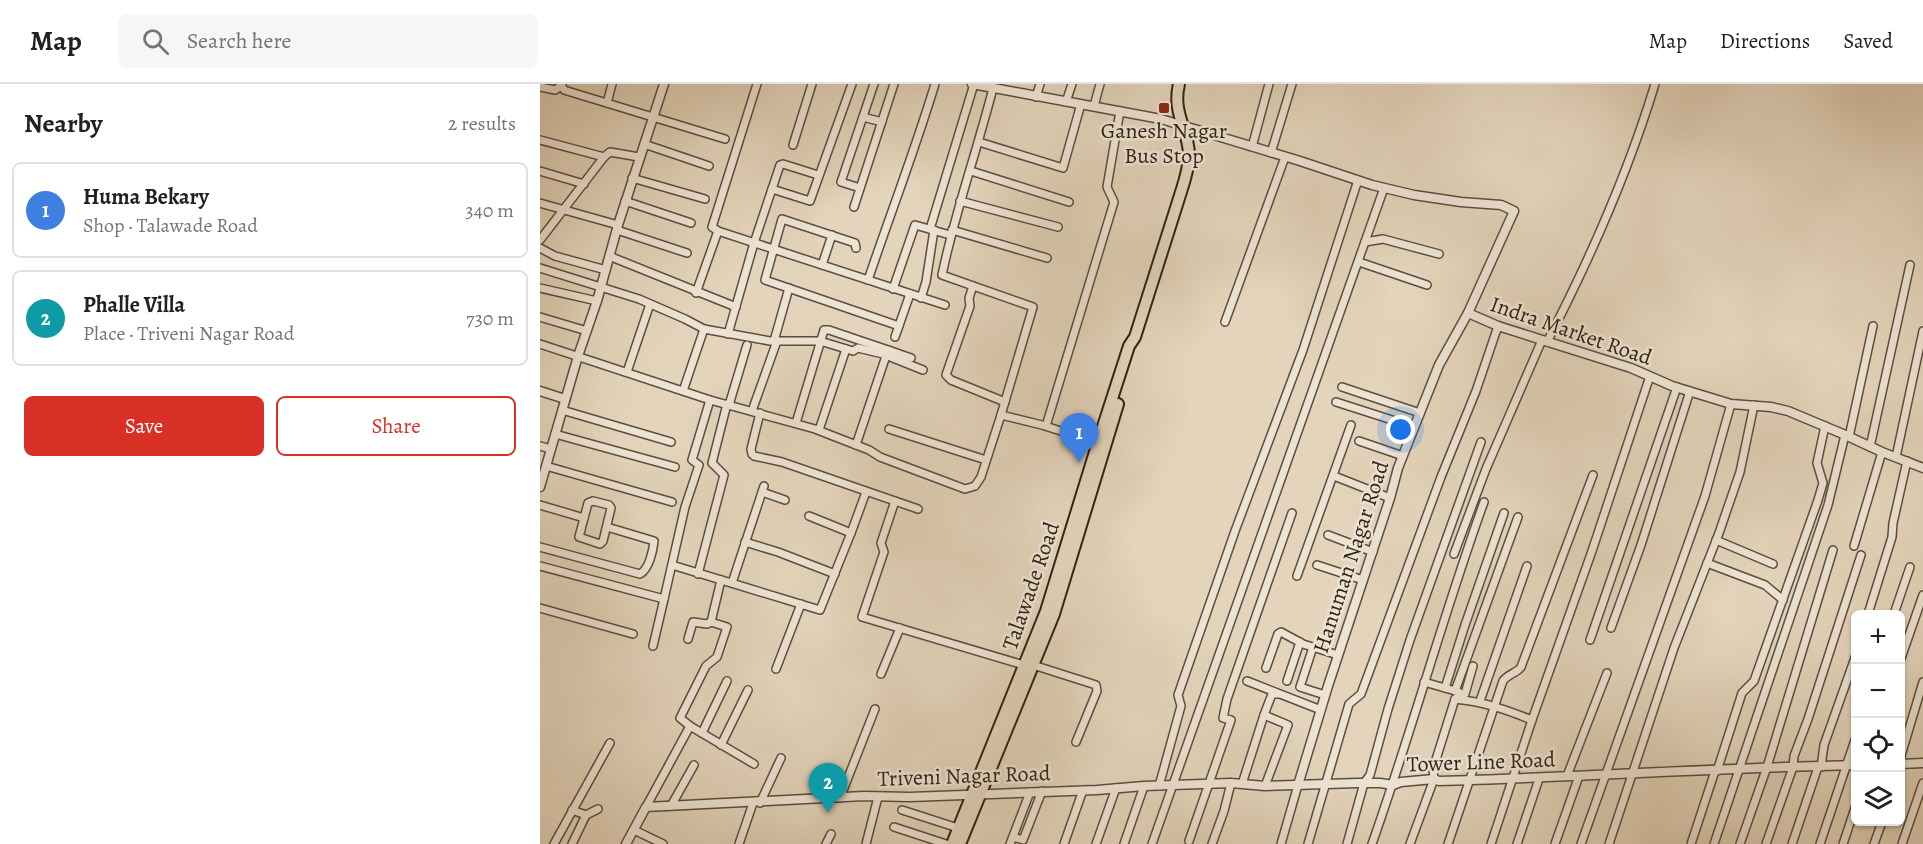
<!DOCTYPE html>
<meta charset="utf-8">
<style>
:root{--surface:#fff;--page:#f6f6f6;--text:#202124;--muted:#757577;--line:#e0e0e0;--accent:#d93025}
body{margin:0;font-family:Alegreya,serif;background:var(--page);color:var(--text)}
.controls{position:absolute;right:18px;bottom:18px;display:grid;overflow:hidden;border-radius:9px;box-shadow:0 2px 4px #0004}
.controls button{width:54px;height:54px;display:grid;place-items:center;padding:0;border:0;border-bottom:2px solid var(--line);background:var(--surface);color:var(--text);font:30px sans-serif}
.you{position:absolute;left:861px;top:346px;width:21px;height:21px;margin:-15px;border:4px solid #fff;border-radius:50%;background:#1a73e8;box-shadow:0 0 0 9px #1a73e833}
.badge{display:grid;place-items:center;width:39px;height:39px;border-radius:50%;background:var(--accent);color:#fff;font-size:20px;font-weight:700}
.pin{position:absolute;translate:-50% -50px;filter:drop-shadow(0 2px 3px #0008)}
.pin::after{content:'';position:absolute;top:32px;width:21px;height:18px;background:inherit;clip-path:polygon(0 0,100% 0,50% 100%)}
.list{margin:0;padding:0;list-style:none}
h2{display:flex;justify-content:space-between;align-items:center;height:78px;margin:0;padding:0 24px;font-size:26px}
h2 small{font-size:20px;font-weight:400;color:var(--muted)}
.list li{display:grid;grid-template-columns:39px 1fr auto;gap:18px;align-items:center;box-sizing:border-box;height:96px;margin:0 12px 12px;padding:0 12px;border:2px solid var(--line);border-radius:9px}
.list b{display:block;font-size:22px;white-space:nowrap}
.list p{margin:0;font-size:20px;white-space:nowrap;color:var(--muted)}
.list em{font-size:20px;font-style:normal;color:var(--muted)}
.actions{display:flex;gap:12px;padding:18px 24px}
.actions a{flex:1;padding:14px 0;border:2px solid var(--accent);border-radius:9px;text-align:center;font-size:21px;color:var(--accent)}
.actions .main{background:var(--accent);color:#fff}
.icon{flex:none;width:33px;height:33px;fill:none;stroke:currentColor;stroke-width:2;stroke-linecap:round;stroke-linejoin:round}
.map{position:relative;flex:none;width:1383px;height:760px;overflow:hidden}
header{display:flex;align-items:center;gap:36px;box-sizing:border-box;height:84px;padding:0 30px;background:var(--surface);border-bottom:2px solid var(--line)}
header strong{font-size:28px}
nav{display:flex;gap:33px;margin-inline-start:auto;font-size:21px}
.search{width:420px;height:54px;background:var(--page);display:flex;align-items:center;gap:15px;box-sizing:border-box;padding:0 21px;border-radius:9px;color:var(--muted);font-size:22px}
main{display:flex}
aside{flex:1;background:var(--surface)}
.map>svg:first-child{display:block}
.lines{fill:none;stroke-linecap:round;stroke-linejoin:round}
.minor-casing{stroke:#5b4e3f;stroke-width:10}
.tertiary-casing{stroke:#5b4e3f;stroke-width:11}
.primary-casing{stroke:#2e2216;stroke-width:14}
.minor{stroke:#ede3d3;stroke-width:7}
.tertiary{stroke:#ede3d3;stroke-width:8}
.primary{stroke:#e3d4bb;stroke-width:10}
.poi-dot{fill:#8f2418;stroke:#ede3d3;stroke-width:2}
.labels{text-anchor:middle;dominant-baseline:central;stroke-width:5;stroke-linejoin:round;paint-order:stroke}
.poi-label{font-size:22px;fill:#2e2216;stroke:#ede3d3}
.street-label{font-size:22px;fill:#2e2216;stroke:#ede3d3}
</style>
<header>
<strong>Map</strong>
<div class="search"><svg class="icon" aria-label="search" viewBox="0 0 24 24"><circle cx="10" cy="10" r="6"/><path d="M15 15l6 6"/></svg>Search here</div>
<nav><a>Map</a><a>Directions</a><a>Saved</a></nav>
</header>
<main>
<aside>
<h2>Nearby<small>2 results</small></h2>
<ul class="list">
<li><span class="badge" style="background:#3f7fe0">1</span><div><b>Huma Bekary</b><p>Shop · Talawade Road</p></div><em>340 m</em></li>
<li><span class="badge" style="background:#0f9aa8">2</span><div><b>Phalle Villa</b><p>Place · Triveni Nagar Road</p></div><em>730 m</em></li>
</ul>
<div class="actions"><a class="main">Save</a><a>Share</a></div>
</aside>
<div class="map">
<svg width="1383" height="760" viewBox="0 0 1383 760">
<rect width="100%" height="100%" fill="#e3d4bb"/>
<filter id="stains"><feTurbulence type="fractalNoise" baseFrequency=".00333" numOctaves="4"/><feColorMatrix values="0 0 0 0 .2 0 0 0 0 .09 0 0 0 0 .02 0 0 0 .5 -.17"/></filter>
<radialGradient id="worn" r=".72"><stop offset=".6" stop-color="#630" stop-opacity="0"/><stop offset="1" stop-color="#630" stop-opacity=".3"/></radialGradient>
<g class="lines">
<g class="minor-casing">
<g id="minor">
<polyline points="21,0 24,6 185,55"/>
<polyline points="217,0 172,143 178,147 405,221"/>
<polyline points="0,3 15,6 21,2"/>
<path d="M 453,4 C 437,67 415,128 402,191 L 493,223 L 461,331"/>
<polyline points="496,13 500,0"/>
<polyline points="526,18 532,0"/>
<polyline points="67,19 72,0"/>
<polyline points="554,22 560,0"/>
<polyline points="323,33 342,38"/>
<polyline points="0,56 64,73"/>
<polyline points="439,58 523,84 541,20"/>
<polyline points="104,60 169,82"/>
<polyline points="253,61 272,0"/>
<polyline points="712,63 729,0"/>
<polyline points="731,69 752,0"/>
<polyline points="0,87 44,100"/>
<polyline points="431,87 529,118"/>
<polyline points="92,94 165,115"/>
<polyline points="320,104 301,98 334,0"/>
<polyline points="232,105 270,117 312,0"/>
<polyline points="85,117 151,139"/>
<polyline points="420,117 518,143"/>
<polyline points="0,119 78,141"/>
<polyline points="314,123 354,0"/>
<polyline points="390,145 434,0"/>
<polyline points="77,146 147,169"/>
<polyline points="412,146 507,174"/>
<polyline points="0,156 64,73 70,68 99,73"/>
<polyline points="825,158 843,155 899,170"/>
<polyline points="0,164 15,172 66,186"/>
<polyline points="316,164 315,159 312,158 242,135 225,196 359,242"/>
<polyline points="69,172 196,223"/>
<polyline points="819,178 887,201"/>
<polyline points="282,181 292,151"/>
<polyline points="0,184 99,215 145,235 164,245 230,257 280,257 313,267 318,264 343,270 383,286"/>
<path d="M 328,196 C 350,131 375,66 395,0"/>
<polyline points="433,202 429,214 430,222 406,291 411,296 465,318"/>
<polyline points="0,204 57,217"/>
<polyline points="353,205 375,141 410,151"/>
<polyline points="156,209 178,147"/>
<polyline points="381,214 386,198 394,146"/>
<polyline points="0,233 47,247"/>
<polyline points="685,238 745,73"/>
<polyline points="188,250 214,159 240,81 243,80 278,91"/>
<polyline points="355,253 370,210"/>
<polyline points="234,257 249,204"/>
<path d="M 1007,258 C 1050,175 1088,89 1115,0"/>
<polyline points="0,260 170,316 275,345 329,366 340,373 425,405 435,402 441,393 461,331 502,341 561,360"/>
<polyline points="348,266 371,274"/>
<polyline points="87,288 110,220"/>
<polyline points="802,303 880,329"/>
<polyline points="143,307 164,245"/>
<polyline points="796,318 874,343"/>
<polyline points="189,321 207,261"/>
<polyline points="22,326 131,358"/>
<polyline points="212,327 237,257"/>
<polyline points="220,329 211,365 212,370 214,372 242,378 378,425"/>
<polyline points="256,339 284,246 289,246 348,266 316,361"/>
<polyline points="506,342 574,118 567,103 580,27"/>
<polyline points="349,345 446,376"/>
<polyline points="279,346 306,265"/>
<polyline points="15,350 135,383"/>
<polyline points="1309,353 1333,242"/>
<polyline points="819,357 863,372"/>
<polyline points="0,362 11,365"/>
<polyline points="1330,363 1370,181"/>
<polyline points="1356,373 1383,247"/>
<polyline points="6,382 132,418"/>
<polyline points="794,392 850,414"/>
<polyline points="222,408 245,416"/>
<polygon points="53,417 69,421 71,424 63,457 60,460 39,453 48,419"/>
<polyline points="355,417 341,459 344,468 322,533 487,582"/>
<polyline points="0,421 44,434"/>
<polyline points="269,432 311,449"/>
<polyline points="788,451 833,468"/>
<polyline points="1176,456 1233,480"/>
<polyline points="205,458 238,468 295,490"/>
<polyline points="1314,462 1342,368"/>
<path d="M 0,463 L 100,490 C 109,485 113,467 114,457 L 67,443"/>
<polyline points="914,470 946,385 1002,256"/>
<polyline points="1167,479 1225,501 1243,516"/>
<polyline points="132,481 280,526 311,449 326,408"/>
<polyline points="777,481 823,496"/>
<polyline points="0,482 124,515 145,423 159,381 152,376 170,316"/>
<polyline points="158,490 184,391 172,379 187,320"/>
<polyline points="757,492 811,341"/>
<polyline points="192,499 224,402"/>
<polyline points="0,524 93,550"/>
<polyline points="1328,530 1352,453 1353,439 1367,377"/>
<polyline points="1354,530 1370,483"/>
<polyline points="1071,544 1101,461 1150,307"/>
<polyline points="148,555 153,538 167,540 171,538"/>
<polyline points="1050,556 1137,303"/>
<polyline points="113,562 124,515"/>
<polyline points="773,563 760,603 785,611"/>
<polyline points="1360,577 1383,511"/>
<polyline points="493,581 556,601 557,607 536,658"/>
<path d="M 933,582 L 925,610 L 915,615 C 945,618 964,625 992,636"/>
<polyline points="726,584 738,550 741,548 763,560 798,571"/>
<polyline points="236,585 261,520"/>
<polyline points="341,590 360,544"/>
<polyline points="707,597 781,626"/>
<polyline points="747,597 760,558"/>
<polyline points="884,598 919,608"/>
<polyline points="905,604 925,541 964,429"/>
<polyline points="915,607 978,433"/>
<polyline points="940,617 987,482"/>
<polyline points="724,631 732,610 738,610"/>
<polyline points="150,642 140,634 166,582 177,573 187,543 171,538 181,496"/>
<polyline points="162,649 187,597"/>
<polyline points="181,661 208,606"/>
<polyline points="1360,675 1383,598"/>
<polyline points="1281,683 1284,661 1316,571"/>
<polyline points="1177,687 1202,609 1214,597 1278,416 1283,399 1277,379 1285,342"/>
<polyline points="1027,692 1067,589"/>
<polyline points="702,700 724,631 748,641 725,702"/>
<polyline points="619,702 641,622 638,611 695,447 763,266 818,96"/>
<polyline points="300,714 335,625"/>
<polyline points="220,719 241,674"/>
<polyline points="131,722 154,681"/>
<polyline points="106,723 150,642 214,680"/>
<polyline points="32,726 46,731 58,725"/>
<polyline points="362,726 418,744"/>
<polyline points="354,743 406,760"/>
<polyline points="94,746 123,760"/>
<polyline points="473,753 483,756 502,707"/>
<polyline points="649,757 691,636 683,634 687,615 752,429"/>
<polyline points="14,760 70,659"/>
<polyline points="32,760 46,731"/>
<polyline points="199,760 213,719"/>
<polyline points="286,760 291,750"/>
<polyline points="326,760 338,713"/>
<polyline points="470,760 490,708"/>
<polyline points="524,760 543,706"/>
<polyline points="556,760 576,704"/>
<polyline points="584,760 604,702"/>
<polyline points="612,760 844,104"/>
<polyline points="672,760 684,727 691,699"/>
<polyline points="741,760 758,701"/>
<polyline points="768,760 809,620 821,610 901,393 936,307 958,242"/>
<polyline points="807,760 824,699 830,691 848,625 870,556 941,358"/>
<path d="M 832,760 C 872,647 903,531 944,418"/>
<polyline points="870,760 894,695 893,685 915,615"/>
<path d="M 908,760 L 963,597 C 968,590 977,589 981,583 L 1053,391"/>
<polyline points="951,760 992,636 1052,467 1110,292"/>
<polyline points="977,760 999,695"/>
<polyline points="1015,760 1039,692"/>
<polyline points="1041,760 1165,412 1191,320"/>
<polyline points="1069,760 1134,564 1179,449 1200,388 1214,321"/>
<polyline points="1151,760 1175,687"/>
<polyline points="1174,760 1288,421 1305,351"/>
<polyline points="1200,760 1227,683 1293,466"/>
<polyline points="1226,760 1253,683 1254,672 1268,635 1321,471"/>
<polyline points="1252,760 1278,683"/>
<polyline points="1280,760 1316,653"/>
<polyline points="1303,760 1316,721"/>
<polyline points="1334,760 1342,738"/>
<polyline points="1362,760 1383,699"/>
</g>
</g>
<g class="tertiary-casing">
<g id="tertiary">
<polyline points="432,0 621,35 760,77 832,101 874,111 921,118 961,121 974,127 928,229 899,281 858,384 850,414 788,602 758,701"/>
<polyline points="928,229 958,242 1091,284 1132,302 1191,320 1231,323 1248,327 1303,350 1342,368 1383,384"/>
<polyline points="0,307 25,315"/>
<polyline points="0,403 38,272 57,217 78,141 124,0"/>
<polyline points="1360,680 1383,679"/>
<path d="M 86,760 L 106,723 L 324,712 L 370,713 L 557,706 L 604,702 L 691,699 L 725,702 L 818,699 L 840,699 L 853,701 L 861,698 L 894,695 L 899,697 C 1038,693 1177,684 1316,681"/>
</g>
</g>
<g class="primary-casing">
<g id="primary">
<path d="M 412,760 L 506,527 L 558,358 L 589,262 L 595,253 L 641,108 C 645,96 649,83 649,70 C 648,44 632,29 639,0"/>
<polyline points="420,760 514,530 578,320"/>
</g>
</g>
<use href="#minor" class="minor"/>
<use href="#tertiary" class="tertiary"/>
<use href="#primary" class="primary"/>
</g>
<rect class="poi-dot" x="618" y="18" width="12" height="12" rx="3"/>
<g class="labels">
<g class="poi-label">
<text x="624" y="47">Ganesh Nagar<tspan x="624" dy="25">Bus Stop</tspan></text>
</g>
<g class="street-label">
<text transform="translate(1031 247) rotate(19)">Indra Market Road</text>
<text transform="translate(811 473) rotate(-72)">Hanuman Nagar Road</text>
<text transform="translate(491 502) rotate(-71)">Talawade Road</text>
<text transform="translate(941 678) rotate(-2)">Tower Line Road</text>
<text transform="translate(424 692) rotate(-2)">Triveni Nagar Road</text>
</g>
</g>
<rect width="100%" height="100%" filter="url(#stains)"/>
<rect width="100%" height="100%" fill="url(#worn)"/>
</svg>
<div class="controls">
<button>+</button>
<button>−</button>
<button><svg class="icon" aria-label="locate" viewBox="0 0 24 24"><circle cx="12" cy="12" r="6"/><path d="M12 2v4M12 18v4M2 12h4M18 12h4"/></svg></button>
<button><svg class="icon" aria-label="layers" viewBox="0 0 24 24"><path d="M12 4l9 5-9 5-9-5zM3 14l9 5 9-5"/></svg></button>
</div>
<div class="you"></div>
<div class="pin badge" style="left:539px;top:379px;background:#3f7fe0">1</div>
<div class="pin badge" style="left:288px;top:729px;background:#0f9aa8">2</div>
</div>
</main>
